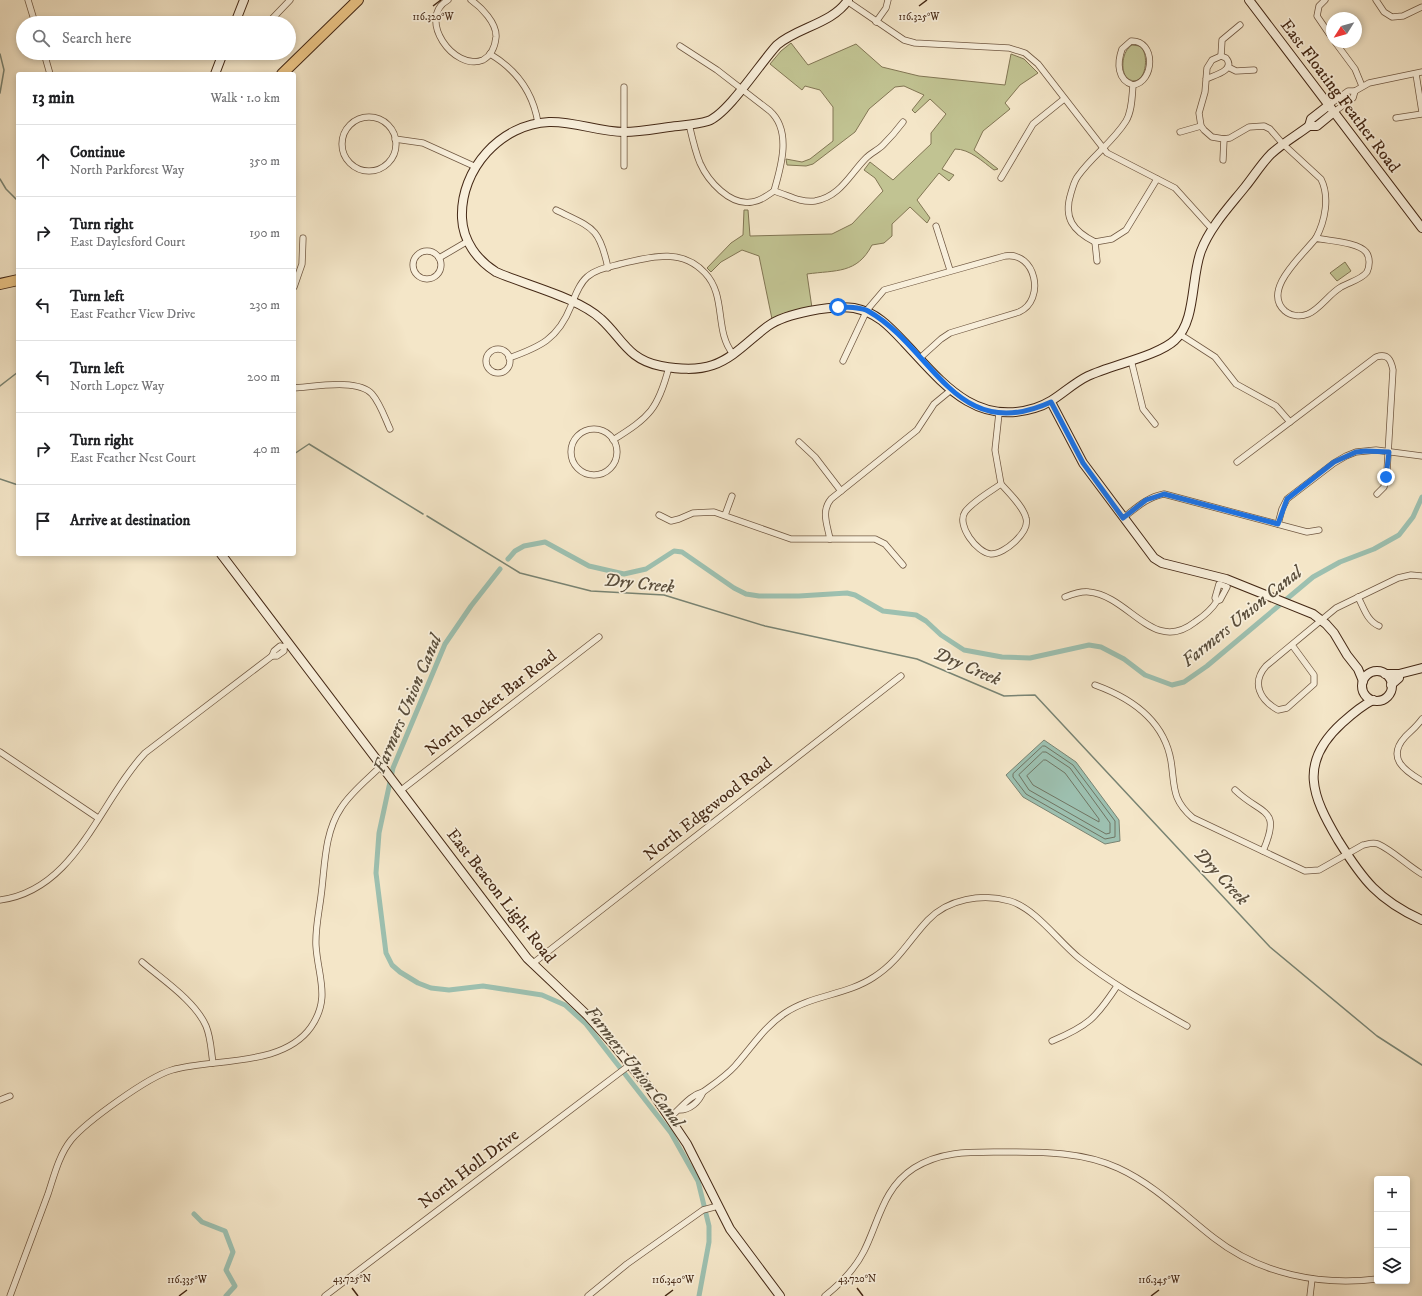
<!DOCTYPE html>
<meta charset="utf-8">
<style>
:root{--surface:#fff;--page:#f6f6f6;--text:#202124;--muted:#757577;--line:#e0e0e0}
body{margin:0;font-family:"IM FELL DW Pica",serif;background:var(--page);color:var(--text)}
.controls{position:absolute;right:12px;bottom:12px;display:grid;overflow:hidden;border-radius:4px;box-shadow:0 2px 6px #0003}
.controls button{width:36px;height:36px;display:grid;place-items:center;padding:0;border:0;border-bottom:1px solid var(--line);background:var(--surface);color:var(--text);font:20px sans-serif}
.compass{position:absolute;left:1326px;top:12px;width:36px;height:36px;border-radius:50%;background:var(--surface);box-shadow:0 2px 6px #0003;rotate:233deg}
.stop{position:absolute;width:12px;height:12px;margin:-9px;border:3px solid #1a73e8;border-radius:50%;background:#fff}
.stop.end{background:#1a73e8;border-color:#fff;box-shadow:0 1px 4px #0008}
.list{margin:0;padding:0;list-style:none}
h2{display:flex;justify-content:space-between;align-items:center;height:52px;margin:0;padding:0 16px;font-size:17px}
h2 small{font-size:13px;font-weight:400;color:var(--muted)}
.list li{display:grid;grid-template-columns:26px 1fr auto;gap:12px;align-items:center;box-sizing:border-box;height:72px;padding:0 16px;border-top:1px solid var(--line)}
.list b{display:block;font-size:15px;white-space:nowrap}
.list p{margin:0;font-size:13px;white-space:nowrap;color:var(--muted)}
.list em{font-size:13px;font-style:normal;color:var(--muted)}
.icon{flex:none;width:22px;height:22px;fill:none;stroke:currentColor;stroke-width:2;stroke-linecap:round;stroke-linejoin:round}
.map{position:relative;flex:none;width:1422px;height:1296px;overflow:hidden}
.search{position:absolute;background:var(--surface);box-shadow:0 2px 6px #0003;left:16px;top:16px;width:280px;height:44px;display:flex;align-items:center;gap:10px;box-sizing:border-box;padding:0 14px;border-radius:22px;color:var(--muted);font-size:15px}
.panel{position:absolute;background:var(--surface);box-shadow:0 2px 6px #0003;left:16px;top:72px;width:280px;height:484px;border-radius:4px}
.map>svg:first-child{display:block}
.green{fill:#c1c392;stroke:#827654}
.water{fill:#9dc0b0;stroke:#798372}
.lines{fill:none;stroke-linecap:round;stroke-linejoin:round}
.shore{stroke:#707462;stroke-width:1}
.stream{stroke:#798372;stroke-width:1.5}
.canal{stroke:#9dc0b0;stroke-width:5}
.street-casing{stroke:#705842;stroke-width:7}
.secondary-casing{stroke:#442815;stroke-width:10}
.highway-casing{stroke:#442815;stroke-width:12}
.street{stroke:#f8efdb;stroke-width:5.5}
.secondary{stroke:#f8efdb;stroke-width:8}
.highway{stroke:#eac384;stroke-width:10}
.route{stroke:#1a73e8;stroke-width:5}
.ticks{fill:none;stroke:#442815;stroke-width:1.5}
.labels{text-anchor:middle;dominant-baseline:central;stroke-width:3.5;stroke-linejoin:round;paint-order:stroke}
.street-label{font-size:17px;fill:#442815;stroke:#f8efdb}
.water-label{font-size:18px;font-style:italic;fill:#5a4e3c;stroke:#f8efdb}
.ticks-label{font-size:10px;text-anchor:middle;fill:#442815;stroke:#f8efdb;stroke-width:3.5;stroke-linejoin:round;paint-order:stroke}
</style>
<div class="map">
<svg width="1422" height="1296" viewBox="0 0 1422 1296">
<rect width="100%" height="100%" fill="#f4e6c8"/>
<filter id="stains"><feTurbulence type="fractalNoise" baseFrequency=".005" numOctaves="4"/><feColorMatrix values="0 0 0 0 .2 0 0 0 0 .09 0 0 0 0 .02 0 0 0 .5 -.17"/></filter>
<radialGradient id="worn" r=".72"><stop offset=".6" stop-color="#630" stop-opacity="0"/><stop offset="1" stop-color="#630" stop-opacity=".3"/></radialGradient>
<g class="green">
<path d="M 791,43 L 808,65 L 856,44 L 882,67 L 919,76 L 1005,85 L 1011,54 L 1024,59 L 1038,73 L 1020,85 L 1005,103 L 1010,109 L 983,131 L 974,150 L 998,169 L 994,170 C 983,162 970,149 955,149 L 942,169 L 954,175 L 949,181 L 939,173 L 917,200 L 930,218 L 927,223 L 910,207 L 892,224 L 892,236 L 884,243 L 872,245 C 857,274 836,270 807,274 L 812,308 L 785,313 L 772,319 L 759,256 L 742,250 L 721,262 L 711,272 L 707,268 L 731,243 L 743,235 L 744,210 L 748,210 L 750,236 L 832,234 L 852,224 L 883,191 L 875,178 L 864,170 L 870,162 L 893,180 L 931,144 L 931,133 L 946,114 L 930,99 L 915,113 L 912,110 L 924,95 L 904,86 L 895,87 L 869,109 L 855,132 L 813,164 L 806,166 L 787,165 L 786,159 L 802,162 L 810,159 L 833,141 L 833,107 L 820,90 L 805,86 L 802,90 L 770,64 L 781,51 Z"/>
<path d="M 1132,45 L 1140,46 C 1151,55 1145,91 1127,78 C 1120,70 1122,51 1132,45 Z"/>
<polygon points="1345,262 1351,271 1337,281 1330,273"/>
</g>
<polygon class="water" points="1044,740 1076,762 1119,820 1120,841 1105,844 1023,797 1006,775"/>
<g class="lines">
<g class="shore">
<polygon points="1043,746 1045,746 1073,765 1115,821 1115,837 1105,839 1026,794 1013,777 1013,774"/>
<polygon points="1043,752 1046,752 1070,768 1110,823 1110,833 1106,834 1029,790 1019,775"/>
<polygon points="1044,760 1046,760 1065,773 1099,819 1099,822 1033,785 1027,776"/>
</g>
<g class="stream">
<polyline points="0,54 4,70 0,93"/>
<polyline points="0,179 6,189 18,201"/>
<polyline points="0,386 18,372"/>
<polyline points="294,454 309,444 423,514"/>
<polyline points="0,479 18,485"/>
<polyline points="427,516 520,573 591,591 664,595 765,626 917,659 1004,696 1035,695 1270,947 1377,1036 1422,1065"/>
</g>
<g class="canal">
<polyline points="508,559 515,551 524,546 545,542 589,566 624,574 646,569 674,551 682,552 734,588 746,594 759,596 799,596 847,593 855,595 883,611 916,615 926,621 941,635 964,650 1002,657 1030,658 1089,645 1101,647 1124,659 1145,675 1172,685 1184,682 1207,666 1313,577 1340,562 1374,549 1399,535 1413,517 1422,497"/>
<polyline points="500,569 471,606 445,644 393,768 379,833 376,873 386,953 392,965 400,972 418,983 431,988 449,990 483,986 542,995 565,1005 586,1024 671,1133 698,1181 709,1226 709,1242 699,1296"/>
<polyline points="194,1214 202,1222 225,1231 233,1252 226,1270 235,1286 226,1296"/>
</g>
<g class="street-casing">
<g id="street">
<polyline points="28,0 35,23"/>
<path d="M 448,0 C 416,18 454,72 483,60 C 492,55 495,47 496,37 C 497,23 481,7 471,0"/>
<polyline points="1325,0 1319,6 1317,16 1332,38"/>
<polyline points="1376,0 1384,12 1392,17 1403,16 1422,7"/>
<polyline points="847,1 904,40 915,43 1009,48 1025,53 1038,64 1107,153 1175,188 1212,229"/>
<polyline points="876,22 886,8 888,0"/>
<polyline points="268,23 290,0"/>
<path d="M 1131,41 C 1156,40 1155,82 1133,85 C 1117,80 1117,63 1122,49 Z"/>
<polyline points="1335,42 1355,69 1362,86"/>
<path d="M 680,46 L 717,70 L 770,111 C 792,131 781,167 774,191"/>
<polyline points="44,53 50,74"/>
<path d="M 490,54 C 517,70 533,92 538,123"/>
<polyline points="1221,56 1222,40 1240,25"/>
<polyline points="1228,67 1236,71 1254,70"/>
<polyline points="1416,74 1422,112"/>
<path d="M 1206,79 C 1215,75 1236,70 1226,58 L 1221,56 L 1212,60 L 1207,68 L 1205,92 L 1199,113 L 1201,126 L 1204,130 L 1212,137 L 1224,139 L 1230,138 L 1249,127 L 1264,126 L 1270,129 L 1283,144 L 1321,179 C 1330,197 1325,221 1316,238"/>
<polyline points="1355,91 1369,83 1422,72"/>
<polyline points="1329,105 1348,91 1355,91 1353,98 1334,112"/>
<circle cx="369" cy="144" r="27"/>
<polyline points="1396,118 1422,114"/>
<path d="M 689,124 C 692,137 695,151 700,163 C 708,181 730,206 752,202 C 760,201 767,196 774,191"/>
<polyline points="1180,132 1201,126"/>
<polyline points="395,139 423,143 476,167"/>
<polyline points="1223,160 1224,139"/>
<polyline points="624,166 624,87"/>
<polyline points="1001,178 1033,124 1064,99"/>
<path d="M 774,191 C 788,195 800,203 815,201 C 840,197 850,174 866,158 C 871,153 878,150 883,145 C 890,138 897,130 903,122"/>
<path d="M 556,210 C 592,228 599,226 608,268"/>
<polyline points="936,226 950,270"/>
<path d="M 1316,238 C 1329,241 1358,242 1366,252 C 1370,257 1370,266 1367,272 C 1361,280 1349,282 1341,287 C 1329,294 1320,309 1308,314 C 1300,317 1291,316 1285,311 C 1261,290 1303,255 1316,238 Z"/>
<path d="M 1095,242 C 1073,231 1063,218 1071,193 C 1073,187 1074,181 1078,176 C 1092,156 1113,142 1126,121 C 1132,111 1132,97 1133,85"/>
<polyline points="1095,242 1112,239 1126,230 1157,179"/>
<polyline points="1095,242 1097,261"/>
<circle cx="427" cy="265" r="14"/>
<polyline points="439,258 468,241"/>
<polyline points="294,287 302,264 303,238"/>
<polyline points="1181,335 1215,357 1236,384 1276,406 1290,422"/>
<circle cx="498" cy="361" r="12"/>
<path d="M 509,358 C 540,347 558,339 571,306 C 575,296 579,284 587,277 C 596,269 609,267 620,264 C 650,257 681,247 705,273 C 727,296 714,331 733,354"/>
<polyline points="1131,360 1143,409 1155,424"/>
<path d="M 843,361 L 867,310 L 884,290 L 1005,256 C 1036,251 1046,300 1019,312 L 950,333 L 941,339 L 920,358"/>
<path d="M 294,388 C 313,387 358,378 372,394 C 380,403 385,418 390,429"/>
<polyline points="999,413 995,450 1001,484"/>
<circle cx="594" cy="452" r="23"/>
<path d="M 613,440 C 650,417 658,409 669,367"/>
<polyline points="799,442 815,457 841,491"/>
<path d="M 1237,462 L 1376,357 C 1388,353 1391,360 1393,370 L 1387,471 L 1384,487 L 1377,494"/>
<path d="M 1001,484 C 1009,493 1023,506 1026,518 C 1030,532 1005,554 991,554 C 977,553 956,525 965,512 C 972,502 991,491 1001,484 Z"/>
<polyline points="659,515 671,521 679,519 693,513 714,512 791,539 875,539 885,544 903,565"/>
<polyline points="725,515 732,496"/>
<path d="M 1123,518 C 1136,508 1147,497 1164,494 L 1307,532 L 1319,530"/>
<polyline points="1278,524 1282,509 1287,499 1334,463 1346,456 1356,452 1376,450 1422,456"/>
<path d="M 830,539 C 827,524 821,511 831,499 L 917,430 L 934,404 L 951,390"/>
<path d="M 1065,597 C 1073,594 1081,591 1089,592 C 1130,596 1153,655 1195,622 C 1204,616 1212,609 1217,601 L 1220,600 L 1227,587 L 1219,584 L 1215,598 L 1217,601"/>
<path d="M 1358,597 C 1364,608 1367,621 1379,626"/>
<path d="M 1292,645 L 1314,675 L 1314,684 L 1287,708 L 1278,710 C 1260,700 1251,683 1266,666 L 1336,608 L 1398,578 L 1411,575 L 1422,576"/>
<polyline points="284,647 284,651 277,656 272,656 274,651 280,646 284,647 288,643"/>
<path d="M 1095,685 C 1131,698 1164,720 1171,761 C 1175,786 1171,799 1193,818 L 1305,871 L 1319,870 L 1363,845 C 1368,844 1373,842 1378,844 C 1392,850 1408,866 1422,874"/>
<path d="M 1422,719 C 1417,726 1411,731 1405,737 C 1386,758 1405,771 1422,781"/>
<polyline points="0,752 98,818"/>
<path d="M 1235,790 C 1262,816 1282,807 1263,851"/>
<polyline points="400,791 599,637"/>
<path d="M 0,900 C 76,890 99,802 145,753 L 272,656"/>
<path d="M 142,962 C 163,980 195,1001 206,1026 C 211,1038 211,1051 213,1063"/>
<polyline points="532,964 901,676"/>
<path d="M 1052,1041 C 1088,1026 1096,1018 1117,986"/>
<path d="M 703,1092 C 714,1084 726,1076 735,1066 C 752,1047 764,1027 785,1013 C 812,995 847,995 874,977 C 898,962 909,940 928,920 C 948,899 982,893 1010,901 C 1036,909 1058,941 1079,958 C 1113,985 1150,1005 1187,1026"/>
<polyline points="0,1100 10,1096"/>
<path d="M 670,1117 C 681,1109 688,1096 703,1092 C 699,1102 690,1110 679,1110"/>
<path d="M 10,1296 C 23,1262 35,1228 48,1194 C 54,1176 59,1155 71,1140 C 87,1121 148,1077 172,1070 C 215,1058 283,1067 311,1027 C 331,998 318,977 316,946 C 315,930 319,912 321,896 C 325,867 324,833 341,808 C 351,792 368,779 381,766"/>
<polyline points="325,1296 631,1064"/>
<polyline points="588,1296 627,1264 703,1210 718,1206"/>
<path d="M 825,1296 C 840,1284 855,1269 864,1251 C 879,1221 883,1188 914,1168 C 941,1151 970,1152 1000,1152 C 1040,1152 1081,1151 1118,1168 C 1155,1185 1182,1213 1214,1238 C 1260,1274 1320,1286 1377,1279"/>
<polyline points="1310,1296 1312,1279"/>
</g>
</g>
<g class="secondary-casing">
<g id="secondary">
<path d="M 848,0 C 832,24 798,27 777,45 C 761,62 728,114 708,121 C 696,125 682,125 669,127 C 655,129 639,132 624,132 C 599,132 574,121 549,122 C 501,124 460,169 462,218 C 463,241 477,260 496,272 C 526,285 579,298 601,319 C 622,338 628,360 661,366 C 678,369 696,371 713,365 C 734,358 750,339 768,326 C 786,313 832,305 854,308 C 876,312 889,326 904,342 C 941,381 974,427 1035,408 C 1056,402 1069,385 1088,376 C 1111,365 1158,356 1175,340 C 1196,322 1191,277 1201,251 C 1210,227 1229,207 1245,187 C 1254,176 1261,164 1271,154 C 1283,143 1297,135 1309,126 L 1317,126 L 1334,112"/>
<polyline points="1249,0 1422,228"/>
<polyline points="235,23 244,0"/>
<polyline points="215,74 223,53"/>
<polyline points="1309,126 1311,119 1329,105"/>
<polyline points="1051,402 1083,463 1154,558 1162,563 1226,579 1313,614 1326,624 1334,633 1347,655 1358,669 1363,681"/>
<polyline points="221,554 527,958 587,1015 614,1045 650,1089 687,1144 730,1229 780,1296"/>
<circle cx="1377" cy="686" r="15"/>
<polyline points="1385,674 1399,674 1399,678 1391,685"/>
<polyline points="1399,674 1422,668"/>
<path d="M 1373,700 C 1361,706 1352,714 1342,723 C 1298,763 1312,796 1338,840 C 1363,880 1378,900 1422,920"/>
</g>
</g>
<g class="highway-casing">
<g id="highway">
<polyline points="282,74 358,0"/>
<polyline points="0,284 18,280"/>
</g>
</g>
<use href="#street" class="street"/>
<use href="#secondary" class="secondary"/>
<use href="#highway" class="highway"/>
</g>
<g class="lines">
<path class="route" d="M 838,307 C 847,307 861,307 868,311 C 934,348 955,446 1051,402 L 1083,463 L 1123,518 L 1146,500 L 1164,494 L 1278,524 L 1287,499 L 1334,462 L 1356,452 L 1366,451 L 1389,452 L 1386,477"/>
</g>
<path class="ticks" d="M 433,6 L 441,0M 919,6 L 927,0M 352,1288 L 358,1296M 857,1288 L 863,1296M 179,1296 L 187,1290M 665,1296 L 673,1290M 1151,1296 L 1159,1290"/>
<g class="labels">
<g class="street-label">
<text transform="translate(1340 96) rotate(53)">East Floating Feather Road</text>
<text transform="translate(491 703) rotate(-38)">North Rocket Bar Road</text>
<text transform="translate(708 809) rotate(-38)">North Edgewood Road</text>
<text transform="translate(501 896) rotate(52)">East Beacon Light Road</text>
<text transform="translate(469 1169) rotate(-37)">North Holl Drive</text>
</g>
<g class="water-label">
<text transform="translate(639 584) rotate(6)">Dry Creek</text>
<text transform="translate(1242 617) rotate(-39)">Farmers Union Canal</text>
<text transform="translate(967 667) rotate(23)">Dry Creek</text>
<text transform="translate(408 704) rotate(-67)">Farmers Union Canal</text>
<text transform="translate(1221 877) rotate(47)">Dry Creek</text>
<text transform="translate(634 1067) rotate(52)">Farmers Union Canal</text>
</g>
</g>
<g class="ticks-label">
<text x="433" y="20">116.320°W</text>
<text x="919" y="20">116.325°W</text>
<text x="352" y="1282">43.725°N</text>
<text x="857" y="1282">43.720°N</text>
<text x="187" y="1283">116.335°W</text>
<text x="673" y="1283">116.340°W</text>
<text x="1159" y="1283">116.345°W</text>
</g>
<rect width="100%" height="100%" filter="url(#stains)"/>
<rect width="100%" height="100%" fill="url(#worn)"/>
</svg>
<div class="controls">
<button>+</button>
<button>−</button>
<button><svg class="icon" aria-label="layers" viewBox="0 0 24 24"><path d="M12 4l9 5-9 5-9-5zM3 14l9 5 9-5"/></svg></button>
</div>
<svg class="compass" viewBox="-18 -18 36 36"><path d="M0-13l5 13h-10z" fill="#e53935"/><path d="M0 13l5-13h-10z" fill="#757577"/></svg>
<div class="stop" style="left:838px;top:307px"></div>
<div class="stop end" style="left:1386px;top:477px"></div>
<div class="search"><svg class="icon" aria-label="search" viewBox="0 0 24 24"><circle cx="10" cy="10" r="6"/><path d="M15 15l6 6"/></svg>Search here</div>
<section class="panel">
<h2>13 min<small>Walk · 1.0 km</small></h2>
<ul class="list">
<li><svg class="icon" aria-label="ahead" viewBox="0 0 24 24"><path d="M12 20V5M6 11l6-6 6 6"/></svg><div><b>Continue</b><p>North Parkforest Way</p></div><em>350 m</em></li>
<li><svg class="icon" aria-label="right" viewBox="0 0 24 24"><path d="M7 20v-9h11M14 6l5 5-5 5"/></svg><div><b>Turn right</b><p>East Daylesford Court</p></div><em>190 m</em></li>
<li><svg class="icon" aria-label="left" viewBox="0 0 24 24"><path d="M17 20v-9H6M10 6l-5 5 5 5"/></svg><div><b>Turn left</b><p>East Feather View Drive</p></div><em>230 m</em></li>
<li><svg class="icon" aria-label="left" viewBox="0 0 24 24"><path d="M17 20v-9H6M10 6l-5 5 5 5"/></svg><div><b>Turn left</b><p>North Lopez Way</p></div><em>200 m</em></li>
<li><svg class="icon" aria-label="right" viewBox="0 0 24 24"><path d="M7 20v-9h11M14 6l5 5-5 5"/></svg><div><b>Turn right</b><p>East Feather Nest Court</p></div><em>40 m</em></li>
<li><svg class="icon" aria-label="arrive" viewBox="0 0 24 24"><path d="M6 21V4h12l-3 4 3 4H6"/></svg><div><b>Arrive at destination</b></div></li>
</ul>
</section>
</div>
